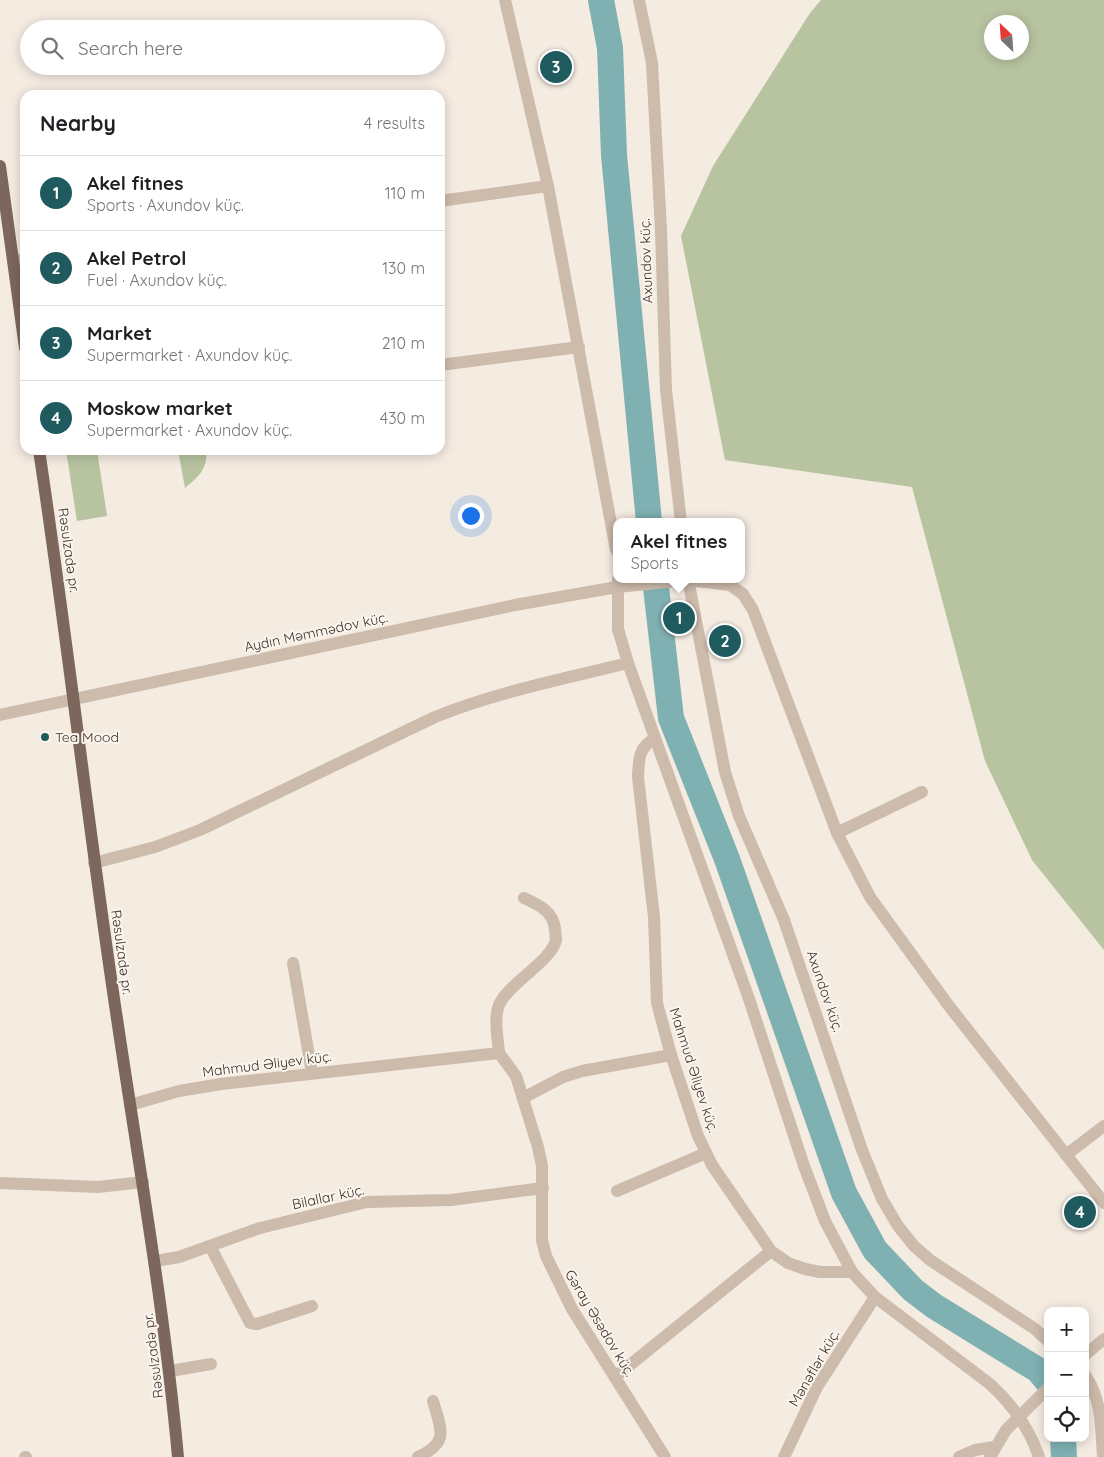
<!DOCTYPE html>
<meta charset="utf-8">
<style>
:root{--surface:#fff;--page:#f2f2f2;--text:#202124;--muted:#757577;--line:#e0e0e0;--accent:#1f5a5e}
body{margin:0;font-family:Quicksand,sans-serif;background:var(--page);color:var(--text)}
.controls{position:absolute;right:15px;bottom:15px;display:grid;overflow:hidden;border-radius:10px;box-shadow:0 2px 12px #0003}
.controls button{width:45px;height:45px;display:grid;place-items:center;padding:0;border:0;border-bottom:1px solid var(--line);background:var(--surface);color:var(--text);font:25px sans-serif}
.compass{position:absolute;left:984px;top:15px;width:45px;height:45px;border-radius:50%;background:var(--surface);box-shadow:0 2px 12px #0003;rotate:335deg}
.you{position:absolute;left:470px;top:515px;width:18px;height:18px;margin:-12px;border:4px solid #fff;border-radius:50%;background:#1a73e8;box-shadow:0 0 0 8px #1a73e833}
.badge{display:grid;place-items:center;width:32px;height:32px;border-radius:50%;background:var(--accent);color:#fff;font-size:16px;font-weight:700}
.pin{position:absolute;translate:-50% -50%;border:2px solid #fff;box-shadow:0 1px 5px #0006}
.popup{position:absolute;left:613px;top:518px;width:132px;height:65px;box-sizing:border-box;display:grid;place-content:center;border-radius:10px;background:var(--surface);filter:drop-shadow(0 1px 4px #0005);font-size:16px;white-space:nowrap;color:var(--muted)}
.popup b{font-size:19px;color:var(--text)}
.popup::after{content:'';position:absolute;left:50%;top:100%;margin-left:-10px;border:10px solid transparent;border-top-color:var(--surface)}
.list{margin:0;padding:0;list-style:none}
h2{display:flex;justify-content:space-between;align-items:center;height:65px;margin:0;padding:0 20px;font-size:21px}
h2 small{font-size:16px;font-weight:400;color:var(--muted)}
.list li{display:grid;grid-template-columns:32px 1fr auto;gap:15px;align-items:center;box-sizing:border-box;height:75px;padding:0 20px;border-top:1px solid var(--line)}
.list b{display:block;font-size:19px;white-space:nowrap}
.list p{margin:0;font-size:16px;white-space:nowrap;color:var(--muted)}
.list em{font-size:16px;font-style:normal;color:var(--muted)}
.icon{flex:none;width:28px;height:28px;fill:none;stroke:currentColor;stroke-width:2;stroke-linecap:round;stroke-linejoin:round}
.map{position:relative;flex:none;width:1104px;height:1457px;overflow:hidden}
.search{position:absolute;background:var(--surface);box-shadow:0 2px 12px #0003;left:20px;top:20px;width:425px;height:55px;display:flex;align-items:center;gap:12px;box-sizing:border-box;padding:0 18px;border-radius:28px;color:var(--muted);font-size:19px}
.panel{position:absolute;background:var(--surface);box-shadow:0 2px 12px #0003;left:20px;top:90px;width:425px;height:365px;border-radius:15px}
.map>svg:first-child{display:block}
.green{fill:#b8c4a0;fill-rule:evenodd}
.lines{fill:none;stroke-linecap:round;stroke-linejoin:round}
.river{stroke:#7fb0b2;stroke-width:26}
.minor{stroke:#cdbbac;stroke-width:12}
.major{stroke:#7d675c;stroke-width:12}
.poi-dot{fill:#1f5a5e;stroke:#fbf5ee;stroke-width:2}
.labels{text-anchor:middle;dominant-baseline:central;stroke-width:4;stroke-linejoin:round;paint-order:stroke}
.street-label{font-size:14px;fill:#3b302b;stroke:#fbf5ee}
.poi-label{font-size:14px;fill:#3b302b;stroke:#fbf5ee;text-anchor:start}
</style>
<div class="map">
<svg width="1104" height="1457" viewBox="0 0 1104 1457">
<rect width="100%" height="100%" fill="#f4ebe1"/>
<g class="green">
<path d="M 821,0 L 1104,0 L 1104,950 L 1032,860 L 985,761 L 912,487 L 725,460 L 681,236 L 713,166 L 810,13 ZM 992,22 L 1022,22 L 1022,52 L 992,52 Z"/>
<polygon points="66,450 97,450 107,516 77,521"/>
<path d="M 178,450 L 206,450 C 208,469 199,476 185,488 Z"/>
</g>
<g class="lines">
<g class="river">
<polyline points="601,0 610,48 614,155 649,522"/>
<polyline points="655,579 671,718 727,859 844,1193 875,1250 913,1290 934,1306 1038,1370 1048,1382"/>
<polyline points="1063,1438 1064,1457"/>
</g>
<g class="minor">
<polyline points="505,0 548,186 616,550"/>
<polyline points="639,0 652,63 661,230 666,390 681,522"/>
<polyline points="440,201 548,186"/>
<polyline points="14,261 25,259"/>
<polyline points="440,365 579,347"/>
<path d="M 618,579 L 618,629 L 628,663 L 748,996 L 804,1166 L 825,1221 L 852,1272 L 875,1297 L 990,1384 C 1013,1405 1029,1427 1039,1457"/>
<polyline points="688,579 725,772 739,816 784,920 862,1150 882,1199 898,1226 914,1246 930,1260 1035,1329 1048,1341"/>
<polyline points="0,715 515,605 617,587 688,580 730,585 743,594 753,610 837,833 870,897 949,1006 1104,1203"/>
<path d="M 654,739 C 638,748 639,760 638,777 L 654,917 L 657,1003 L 671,1055 L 698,1136 L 712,1165 L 771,1251 L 788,1263 L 805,1269 L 820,1272 L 852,1272"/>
<polyline points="837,833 922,792"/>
<path d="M 94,863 L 155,847 L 200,830 L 435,717 C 497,692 563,679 628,663"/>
<polyline points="293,963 312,1073"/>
<polyline points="499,1053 516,1076 538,1147 542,1166 542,1240 546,1256 572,1309 665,1457"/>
<path d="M 499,1053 C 498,1039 493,1016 500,1003 C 510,983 552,960 556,940 C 556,937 555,932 555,929 C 553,911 539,905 524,898"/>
<polyline points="523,1098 563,1077 582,1071 671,1055"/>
<polyline points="130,1105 179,1091 221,1084 499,1053"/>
<polyline points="1066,1155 1104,1126"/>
<polyline points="0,1183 98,1187 143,1182"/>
<polyline points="617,1191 706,1153"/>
<polyline points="210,1246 250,1323 257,1324 312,1306"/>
<polyline points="156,1261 179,1257 260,1228 367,1202 451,1200 543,1188"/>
<polyline points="1085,1355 1104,1339"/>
<polyline points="170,1371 211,1364"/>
<path d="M 1085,1375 C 1102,1399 1101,1428 1103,1457"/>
<polyline points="615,1377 771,1251"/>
<polyline points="25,1457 26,1457"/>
<path d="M 418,1457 C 450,1442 441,1430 433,1401"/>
<polyline points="784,1457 817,1387 875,1297"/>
<polyline points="959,1457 975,1450 994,1447"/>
<polyline points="990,1457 1006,1430 1048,1388"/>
</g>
<g class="major">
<polyline points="0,166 25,348"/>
<path d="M 39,450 C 65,623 85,798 110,971 C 133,1133 163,1294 178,1457"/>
</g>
</g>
<circle class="poi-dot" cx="45" cy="737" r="5"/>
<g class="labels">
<g class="street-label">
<text transform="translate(646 261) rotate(-92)">Axundov küç.</text>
<text transform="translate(69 550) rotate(82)">Rəsulzadə pr.</text>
<text transform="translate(316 632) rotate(-12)">Aydın Məmmədov küç.</text>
<text transform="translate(122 952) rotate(82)">Rəsulzadə pr.</text>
<text transform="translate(825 991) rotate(71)">Axundov küç.</text>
<text transform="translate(267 1064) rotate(-7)">Mahmud Əliyev küç.</text>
<text transform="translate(694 1070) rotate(72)">Mahmud Əliyev küç.</text>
<text transform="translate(328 1197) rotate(-12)">Bilallar küç.</text>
<text transform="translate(600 1323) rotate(59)">Gəray Əsədov küç.</text>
<text transform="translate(153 1356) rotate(-97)">Rəsulzadə pr.</text>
<text transform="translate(814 1368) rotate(-60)">Mənəflər küç.</text>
</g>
<g class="poi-label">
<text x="55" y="737">Tea Mood</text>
</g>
</g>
</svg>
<div class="controls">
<button>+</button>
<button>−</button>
<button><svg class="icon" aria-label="locate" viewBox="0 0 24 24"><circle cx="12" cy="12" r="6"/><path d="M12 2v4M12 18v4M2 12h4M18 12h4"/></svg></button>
</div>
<svg class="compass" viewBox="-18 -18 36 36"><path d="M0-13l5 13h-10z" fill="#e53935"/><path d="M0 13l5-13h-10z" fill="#757577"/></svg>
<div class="you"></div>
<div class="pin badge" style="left:679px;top:618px">1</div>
<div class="popup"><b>Akel fitnes</b>Sports</div>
<div class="pin badge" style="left:725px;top:641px">2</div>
<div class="pin badge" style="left:556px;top:67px">3</div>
<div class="pin badge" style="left:1080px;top:1212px">4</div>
<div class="search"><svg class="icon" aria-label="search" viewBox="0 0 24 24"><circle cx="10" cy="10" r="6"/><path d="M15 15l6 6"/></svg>Search here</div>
<section class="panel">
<h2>Nearby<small>4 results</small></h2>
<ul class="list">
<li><span class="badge">1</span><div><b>Akel fitnes</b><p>Sports · Axundov küç.</p></div><em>110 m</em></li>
<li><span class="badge">2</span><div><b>Akel Petrol</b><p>Fuel · Axundov küç.</p></div><em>130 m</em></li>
<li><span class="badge">3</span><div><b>Market</b><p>Supermarket · Axundov küç.</p></div><em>210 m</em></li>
<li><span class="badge">4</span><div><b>Moskow market</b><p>Supermarket · Axundov küç.</p></div><em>430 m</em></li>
</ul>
</section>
</div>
